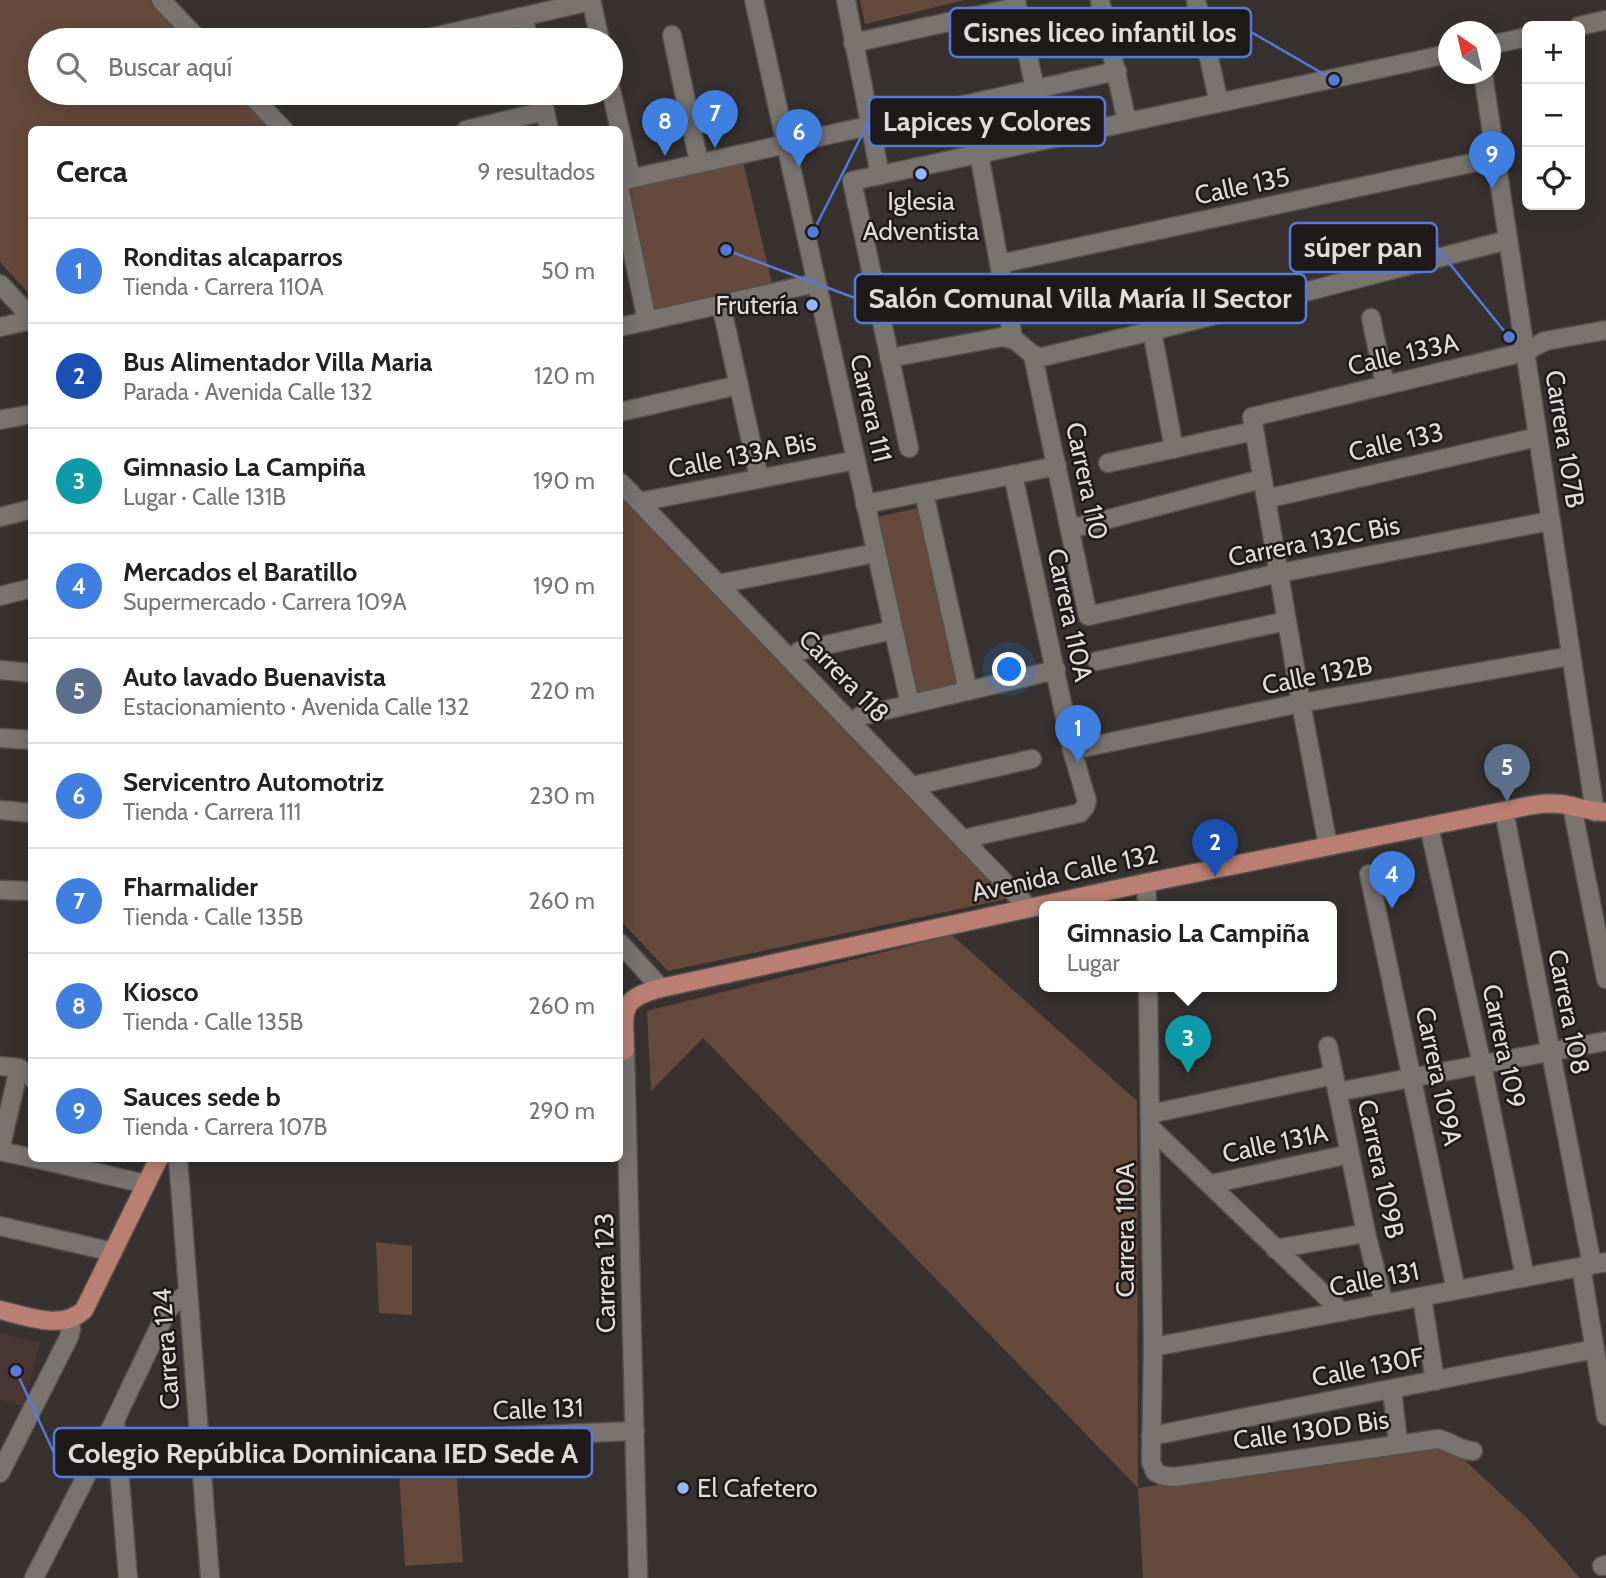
<!DOCTYPE html>
<html lang="es">
<meta charset="utf-8">
<style>
:root{--surface:#fff;--page:#f6f6f6;--text:#222;--muted:#767676;--line:#e0e0e0;--accent:#ea580c}
body{margin:0;font-family:Cabin,sans-serif;background:var(--page);color:var(--text)}
.controls{position:absolute;right:21px;top:21px;display:grid;overflow:hidden;border-radius:10px;box-shadow:0 4px 18px #0003}
.controls button{width:63px;height:63px;display:grid;place-items:center;padding:0;border:0;border-bottom:2px solid var(--line);background:var(--surface);color:var(--text);font:35px sans-serif}
.compass{position:absolute;left:1438px;top:21px;width:63px;height:63px;border-radius:50%;background:var(--surface);box-shadow:0 4px 18px #0003;rotate:326deg}
.you{position:absolute;left:1010px;top:670px;width:24px;height:24px;margin:-18px;border:5px solid #fff;border-radius:50%;background:#1a73e8;box-shadow:0 0 0 10px #1a73e833}
.badge{display:grid;place-items:center;width:46px;height:46px;border-radius:50%;background:var(--accent);color:#fff;font-size:23px;font-weight:700}
.pin{position:absolute;translate:-50% -58px;filter:drop-shadow(0 2px 4px #0008)}
.pin::after{content:'';position:absolute;top:37px;width:24px;height:21px;background:inherit;clip-path:polygon(0 0,100% 0,50% 100%)}
.popup{position:absolute;left:1039px;top:901px;width:298px;height:91px;box-sizing:border-box;display:grid;place-content:center;border-radius:10px;background:var(--surface);filter:drop-shadow(0 2px 5px #0005);font-size:23px;white-space:nowrap;color:var(--muted)}
.popup b{font-size:26px;color:var(--text)}
.popup::after{content:'';position:absolute;left:50%;top:100%;margin-left:-14px;border:14px solid transparent;border-top-color:var(--surface)}
.list{margin:0;padding:0;list-style:none}
h2{display:flex;justify-content:space-between;align-items:center;height:91px;margin:0;padding:0 28px;font-size:30px}
h2 small{font-size:23px;font-weight:400;color:var(--muted)}
.list li{display:grid;grid-template-columns:46px 1fr auto;gap:21px;align-items:center;box-sizing:border-box;height:105px;padding:0 28px;border-top:2px solid var(--line)}
.list b{display:block;font-size:26px;white-space:nowrap}
.list p{margin:0;font-size:23px;white-space:nowrap;color:var(--muted)}
.list em{font-size:23px;font-style:normal;color:var(--muted)}
.icon{flex:none;width:38px;height:38px;fill:none;stroke:currentColor;stroke-width:2;stroke-linecap:round;stroke-linejoin:round}
.map{position:relative;flex:none;width:1606px;height:1578px;overflow:hidden}
.search{position:absolute;background:var(--surface);box-shadow:0 4px 18px #0003;left:28px;top:28px;width:595px;height:77px;display:flex;align-items:center;gap:18px;box-sizing:border-box;padding:0 24px;border-radius:38px;color:var(--muted);font-size:26px}
.panel{position:absolute;background:var(--surface);box-shadow:0 4px 18px #0003;left:28px;top:126px;width:595px;height:1036px;border-radius:10px}
.map>svg:first-child{display:block}
.education{fill:#493533}
.green{fill:#654a3b}
.lines{fill:none;stroke-linecap:round;stroke-linejoin:round}
.minor-casing{stroke:#54504e;stroke-width:21}
.major-casing{stroke:#54504e;stroke-width:21}
.minor{stroke:#7a7471;stroke-width:18}
.major{stroke:#ba7f72;stroke-width:18}
.poi-dot{fill:#96b6fd;stroke:#1d1a19;stroke-width:2.5}
.labels{text-anchor:middle;dominant-baseline:central;stroke-width:5;stroke-linejoin:round;paint-order:stroke}
.street-label{font-size:26px;fill:#dfdcda;stroke:#1d1a19}
.poi-label{font-size:26px;fill:#dfdcda;stroke:#1d1a19}
.leader{fill:none;stroke:#5779d9;stroke-width:2.5}
.callout-dot{fill:#5779d9;stroke:#1d1a19;stroke-width:2.5}
.callout{fill:#1d1a19;stroke:#5779d9;stroke-width:2.5}
.callout-label{font-size:28px;text-anchor:middle;font-weight:bold;fill:#dfdcda}
</style>
<div class="map">
<svg width="1606" height="1578" viewBox="0 0 1606 1578">
<rect width="100%" height="100%" fill="#37322f"/>
<polygon class="education" points="0,1333 40,1343 23,1406 0,1400"/>
<g class="green">
<polygon points="0,0 149,0 188,40 40,40 40,93 239,93 274,129 32,130 31,296 0,262"/>
<polygon points="860,0 965,0 865,24"/>
<polygon points="741,153 774,292 647,321 620,181"/>
<polygon points="620,491 902,786 1006,899 668,971 620,920"/>
<polygon points="921,507 961,687 913,697 874,518"/>
<polygon points="952,935 1137,1101 1138,1488 1447,1444 1528,1519 1580,1578 1143,1578 1138,1488 703,1038 651,1091 647,1011"/>
<polygon points="376,1242 412,1246 412,1315 379,1313"/>
<polygon points="456,1468 463,1562 405,1566 399,1473"/>
</g>
<g class="lines">
<g class="minor-casing">
<g id="minor">
<polyline points="161,0 199,40"/>
<polyline points="591,0 600,40"/>
<polyline points="754,0 910,704"/>
<polyline points="846,0 880,175"/>
<polyline points="1016,0 1035,89"/>
<polyline points="1100,0 1127,122"/>
<polyline points="1196,0 1219,103"/>
<polyline points="523,17 529,40"/>
<polyline points="1579,26 1606,20"/>
<polyline points="672,35 699,163"/>
<polyline points="420,40 591,1"/>
<polyline points="853,43 1017,7"/>
<polyline points="1490,45 1527,37"/>
<polyline points="1483,74 1595,812"/>
<polyline points="611,90 631,178"/>
<polyline points="249,93 284,130"/>
<polyline points="541,93 549,130"/>
<polyline points="466,130 545,111"/>
<polyline points="979,154 1013,338"/>
<polyline points="620,181 1117,71"/>
<polyline points="620,192 647,321"/>
<polyline points="999,264 1495,158"/>
<polyline points="0,284 32,318"/>
<polyline points="721,304 759,478"/>
<polyline points="1371,318 1385,385"/>
<polyline points="0,327 32,320"/>
<polyline points="620,327 816,283"/>
<polyline points="1152,331 1174,449"/>
<polyline points="1033,356 1088,616 1280,573 1550,521"/>
<path d="M 889,358 L 1002,337 C 1024,339 1024,355 1042,357 L 1152,331 L 1508,240"/>
<polyline points="620,412 739,385"/>
<polyline points="0,420 32,414"/>
<polyline points="909,448 852,181 1448,54"/>
<polyline points="1108,463 1254,431"/>
<polyline points="620,482 1029,908"/>
<polyline points="924,493 968,691"/>
<polyline points="1266,499 1538,437"/>
<polyline points="639,502 856,460"/>
<polyline points="865,504 1057,466"/>
<polyline points="0,517 32,509"/>
<polyline points="1070,529 1262,479"/>
<polyline points="718,584 876,553"/>
<polyline points="0,596 32,588"/>
<polyline points="799,651 893,630"/>
<polyline points="1097,661 1287,621"/>
<polyline points="0,670 32,673"/>
<polyline points="860,716 1056,670"/>
<polyline points="0,738 32,740"/>
<polyline points="1072,750 1301,703 1571,656"/>
<polyline points="912,786 1032,759"/>
<polyline points="1572,806 1606,979"/>
<polyline points="0,810 32,813"/>
<polyline points="1504,811 1592,1265"/>
<polyline points="1429,826 1482,1065 1525,1277"/>
<polyline points="963,839 1080,813 1085,807 1087,801 1072,750 1013,475"/>
<polyline points="1328,846 1301,703 1252,417 1525,352 1545,341 1606,330"/>
<polyline points="1369,874 1456,1290"/>
<polyline points="1146,883 1147,907"/>
<polyline points="0,890 32,891"/>
<polyline points="620,943 661,988"/>
<path d="M 1148,987 L 1153,1347 L 1151,1462 L 1155,1472 L 1164,1476 L 1175,1477 L 1438,1439 C 1450,1441 1460,1451 1473,1451"/>
<polyline points="1328,1046 1366,1233 1384,1304"/>
<polyline points="625,1050 638,1578"/>
<polyline points="0,1066 19,1068 32,1078"/>
<polyline points="1337,1092 1606,1041"/>
<polyline points="1150,1114 1334,1075"/>
<polyline points="1151,1128 1342,1312"/>
<polyline points="0,1150 19,1068"/>
<polyline points="0,1151 32,1158"/>
<polyline points="33,1158 146,1184"/>
<polyline points="178,1158 210,1578"/>
<polyline points="1211,1184 1350,1154"/>
<polyline points="0,1226 113,1252"/>
<polyline points="1275,1249 1366,1233"/>
<polyline points="1581,1267 1606,1416"/>
<polyline points="1422,1297 1435,1381"/>
<polyline points="1153,1347 1606,1262"/>
<polyline points="1392,1389 1398,1443"/>
<polyline points="115,1420 128,1578"/>
<polyline points="1151,1436 1595,1349"/>
<polyline points="275,1446 635,1431"/>
<polyline points="0,1473 69,1337 71,1329 70,1320"/>
<polyline points="1602,1566 1606,1565"/>
<polyline points="34,1578 115,1420 167,1311 172,1305 188,1293"/>
</g>
</g>
<g class="major-casing">
<g id="major">
<path d="M 620,1051 L 625,1050 C 624,1011 618,999 661,988 L 1140,884 L 1504,811 C 1522,807 1542,802 1561,804 C 1576,806 1590,812 1606,812"/>
<path d="M 0,1310 C 27,1316 61,1331 84,1310 L 159,1158"/>
</g>
</g>
<use href="#minor" class="minor"/>
<use href="#major" class="major"/>
</g>
<g class="poi-dot">
<circle cx="921" cy="174" r="7"/>
<circle cx="812" cy="305" r="7"/>
<circle cx="683" cy="1488" r="7"/>
</g>
<g class="labels">
<g class="street-label">
<text transform="translate(1242 186) rotate(-12)">Calle 135</text>
<text transform="translate(1403 354) rotate(-13)">Calle 133A</text>
<text transform="translate(871 408) rotate(77)">Carrera 111</text>
<text transform="translate(1565 439) rotate(81)">Carrera 107B</text>
<text transform="translate(1396 442) rotate(-13)">Calle 133</text>
<text transform="translate(742 455) rotate(-11)">Calle 133A Bis</text>
<text transform="translate(1087 481) rotate(78)">Carrera 110</text>
<text transform="translate(1314 541) rotate(-11)">Carrera 132C Bis</text>
<text transform="translate(1070 615) rotate(78)">Carrera 110A</text>
<text transform="translate(1317 675) rotate(-11)">Calle 132B</text>
<text transform="translate(844 676) rotate(46)">Carrera 118</text>
<text transform="translate(1065 873) rotate(-12)">Avenida Calle 132</text>
<text transform="translate(1569 1012) rotate(79)">Carrera 108</text>
<text transform="translate(1504 1046) rotate(78)">Carrera 109</text>
<text transform="translate(1439 1076) rotate(78)">Carrera 109A</text>
<text transform="translate(1275 1143) rotate(-12)">Calle 131A</text>
<text transform="translate(1381 1169) rotate(78)">Carrera 109B</text>
<text transform="translate(1125 1230) rotate(-90)">Carrera 110A</text>
<text transform="translate(605 1273) rotate(-91)">Carrera 123</text>
<text transform="translate(1374 1279) rotate(-11)">Calle 131</text>
<text transform="translate(166 1349) rotate(-94)">Carrera 124</text>
<text transform="translate(1368 1367) rotate(-11)">Calle 130F</text>
<text transform="translate(538 1409) rotate(-2)">Calle 131</text>
<text transform="translate(1311 1430) rotate(-8)">Calle 130D Bis</text>
</g>
<g class="poi-label">
<text x="921" y="201">Iglesia<tspan x="921" dy="30">Adventista</tspan></text>
<text x="798" y="305" text-anchor="end">Frutería</text>
<text x="697" y="1488" text-anchor="start">El Cafetero</text>
</g>
</g>
<path class="leader" d="M1334 80L1251 32M813 232L869 121M1509 337L1437 248M726 250L855 298M16 1371L54 1453"/>
<g class="callout-dot">
<circle cx="1334" cy="80" r="7"/>
<circle cx="813" cy="232" r="7"/>
<circle cx="1509" cy="337" r="7"/>
<circle cx="726" cy="250" r="7"/>
<circle cx="16" cy="1371" r="7"/>
</g>
<g class="callout">
<rect x="950" y="8" width="301" height="49" rx="7"/>
<rect x="869" y="97" width="236" height="49" rx="7"/>
<rect x="1290" y="223" width="147" height="49" rx="7"/>
<rect x="855" y="274" width="451" height="49" rx="7"/>
<rect x="54" y="1428" width="538" height="49" rx="7"/>
</g>
<g class="callout-label">
<text x="1100" y="42">Cisnes liceo infantil los</text>
<text x="987" y="131">Lapices y Colores</text>
<text x="1363" y="257">súper pan</text>
<text x="1080" y="308">Salón Comunal Villa María II Sector</text>
<text x="323" y="1463">Colegio República Dominicana IED Sede A</text>
</g>
</svg>
<div class="controls">
<button>+</button>
<button>−</button>
<button><svg class="icon" aria-label="locate" viewBox="0 0 24 24"><circle cx="12" cy="12" r="6"/><path d="M12 2v4M12 18v4M2 12h4M18 12h4"/></svg></button>
</div>
<svg class="compass" viewBox="-18 -18 36 36"><path d="M0-13l5 13h-10z" fill="#e53935"/><path d="M0 13l5-13h-10z" fill="#767676"/></svg>
<div class="you"></div>
<div class="pin badge" style="left:1078px;top:763px;background:#3f7fe0">1</div>
<div class="pin badge" style="left:1215px;top:877px;background:#1a4fb4">2</div>
<div class="pin badge" style="left:1188px;top:1073px;background:#0f9aa8">3</div>
<div class="popup"><b>Gimnasio La Campiña</b>Lugar</div>
<div class="pin badge" style="left:1392px;top:909px;background:#3f7fe0">4</div>
<div class="pin badge" style="left:1507px;top:802px;background:#5c6f8a">5</div>
<div class="pin badge" style="left:799px;top:167px;background:#3f7fe0">6</div>
<div class="pin badge" style="left:715px;top:148px;background:#3f7fe0">7</div>
<div class="pin badge" style="left:665px;top:156px;background:#3f7fe0">8</div>
<div class="pin badge" style="left:1492px;top:189px;background:#3f7fe0">9</div>
<div class="search"><svg class="icon" aria-label="search" viewBox="0 0 24 24"><circle cx="10" cy="10" r="6"/><path d="M15 15l6 6"/></svg>Buscar aquí</div>
<section class="panel">
<h2>Cerca<small>9 resultados</small></h2>
<ul class="list">
<li><span class="badge" style="background:#3f7fe0">1</span><div><b>Ronditas alcaparros</b><p>Tienda · Carrera 110A</p></div><em>50 m</em></li>
<li><span class="badge" style="background:#1a4fb4">2</span><div><b>Bus Alimentador Villa Maria</b><p>Parada · Avenida Calle 132</p></div><em>120 m</em></li>
<li><span class="badge" style="background:#0f9aa8">3</span><div><b>Gimnasio La Campiña</b><p>Lugar · Calle 131B</p></div><em>190 m</em></li>
<li><span class="badge" style="background:#3f7fe0">4</span><div><b>Mercados el Baratillo</b><p>Supermercado · Carrera 109A</p></div><em>190 m</em></li>
<li><span class="badge" style="background:#5c6f8a">5</span><div><b>Auto lavado Buenavista</b><p>Estacionamiento · Avenida Calle 132</p></div><em>220 m</em></li>
<li><span class="badge" style="background:#3f7fe0">6</span><div><b>Servicentro Automotriz</b><p>Tienda · Carrera 111</p></div><em>230 m</em></li>
<li><span class="badge" style="background:#3f7fe0">7</span><div><b>Fharmalider</b><p>Tienda · Calle 135B</p></div><em>260 m</em></li>
<li><span class="badge" style="background:#3f7fe0">8</span><div><b>Kiosco</b><p>Tienda · Calle 135B</p></div><em>260 m</em></li>
<li><span class="badge" style="background:#3f7fe0">9</span><div><b>Sauces sede b</b><p>Tienda · Carrera 107B</p></div><em>290 m</em></li>
</ul>
</section>
</div>
